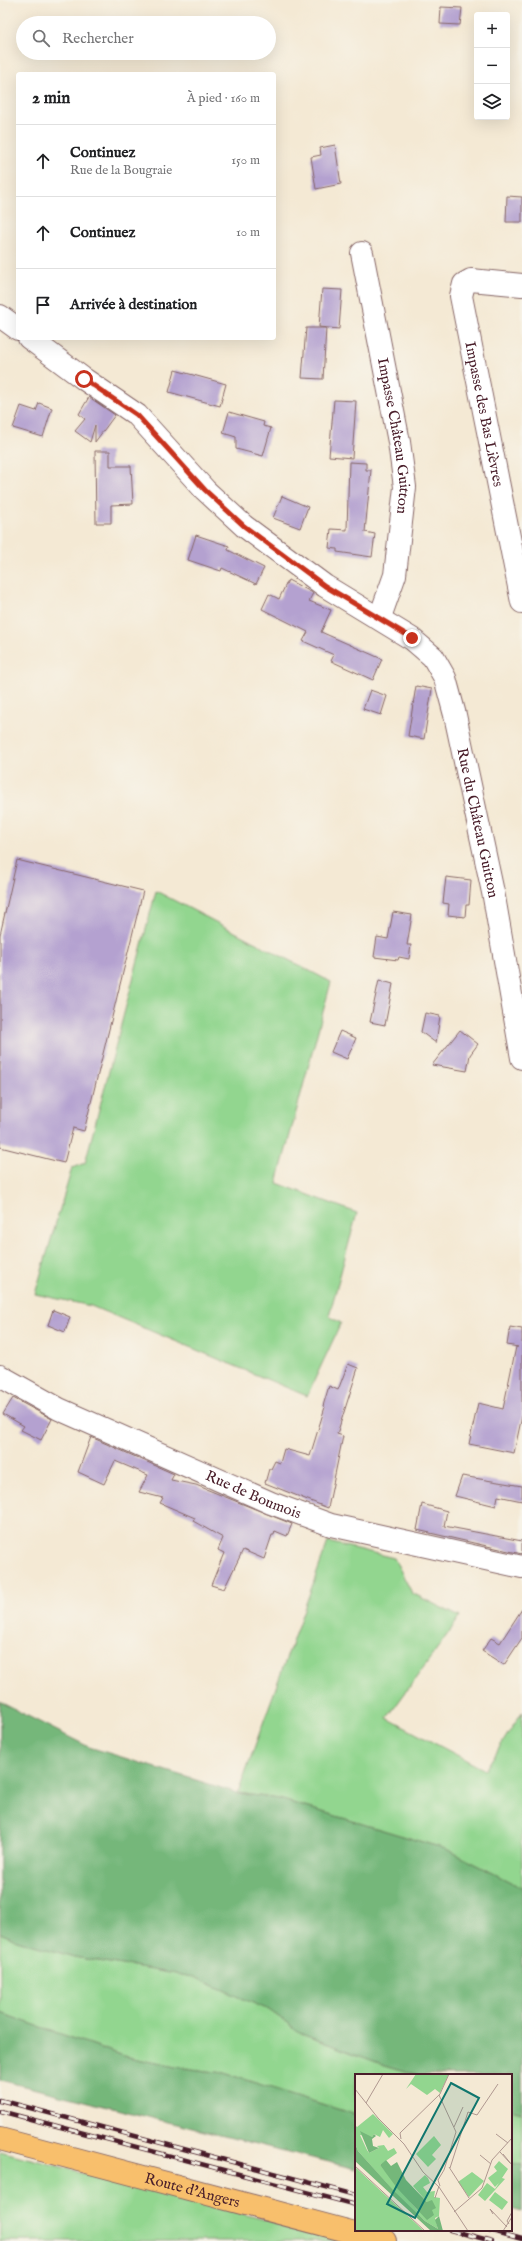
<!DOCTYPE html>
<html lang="fr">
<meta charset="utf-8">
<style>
:root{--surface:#fff;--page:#f6f6f6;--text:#202124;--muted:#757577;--line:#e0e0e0}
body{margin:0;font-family:"IM FELL English",serif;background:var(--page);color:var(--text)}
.controls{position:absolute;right:12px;top:12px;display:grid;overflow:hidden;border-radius:4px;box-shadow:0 4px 16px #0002}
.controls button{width:36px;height:36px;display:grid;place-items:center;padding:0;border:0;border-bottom:1px solid var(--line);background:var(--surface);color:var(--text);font:20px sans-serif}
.stop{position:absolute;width:12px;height:12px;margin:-9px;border:3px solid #c8321e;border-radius:50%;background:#fff}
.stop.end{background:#c8321e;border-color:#fff;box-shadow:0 1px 4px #0008}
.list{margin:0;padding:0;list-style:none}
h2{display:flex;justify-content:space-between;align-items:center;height:52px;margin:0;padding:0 16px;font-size:17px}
h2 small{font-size:13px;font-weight:400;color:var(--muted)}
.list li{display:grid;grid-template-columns:26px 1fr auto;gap:12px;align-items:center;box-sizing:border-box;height:72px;padding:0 16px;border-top:1px solid var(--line)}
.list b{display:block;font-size:15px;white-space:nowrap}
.list p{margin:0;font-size:13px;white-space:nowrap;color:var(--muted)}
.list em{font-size:13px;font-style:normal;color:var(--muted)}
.icon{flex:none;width:22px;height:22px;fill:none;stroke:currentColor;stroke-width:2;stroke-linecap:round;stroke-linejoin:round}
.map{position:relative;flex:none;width:522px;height:2241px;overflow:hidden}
.search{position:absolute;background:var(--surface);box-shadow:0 4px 16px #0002;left:16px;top:16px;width:260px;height:44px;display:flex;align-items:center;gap:10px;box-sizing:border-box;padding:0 14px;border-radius:22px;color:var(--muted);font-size:15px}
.panel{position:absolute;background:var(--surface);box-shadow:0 4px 16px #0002;left:16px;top:72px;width:260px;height:268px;border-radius:4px}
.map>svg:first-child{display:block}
.green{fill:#92d68f;stroke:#6e7a5d}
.forest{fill:#75b77a;stroke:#606b52}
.building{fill:#b4a1d0}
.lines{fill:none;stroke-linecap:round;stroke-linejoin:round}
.minor-casing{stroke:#866666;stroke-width:24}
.major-casing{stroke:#866666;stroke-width:24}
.minor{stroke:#fff;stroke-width:22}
.major{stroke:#f8bf6c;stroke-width:22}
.rail-casing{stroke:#4a1f2b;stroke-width:4.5}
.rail{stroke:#f7f3e8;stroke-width:3;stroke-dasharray:9;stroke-linecap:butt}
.route{stroke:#c8321e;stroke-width:5}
.labels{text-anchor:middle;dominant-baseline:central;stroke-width:3;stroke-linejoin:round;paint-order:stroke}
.street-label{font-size:15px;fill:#4a1f2b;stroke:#f7f3e8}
.inset-road{fill:none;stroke:#b09890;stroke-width:1}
.view{fill:#0f766e;fill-opacity:0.15;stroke:#0f766e;stroke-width:2}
.inset-edge{fill:none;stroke:#4a1f2b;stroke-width:2}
</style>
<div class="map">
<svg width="522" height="2241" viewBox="0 0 522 2241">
<rect width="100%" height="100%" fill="#f7f3e8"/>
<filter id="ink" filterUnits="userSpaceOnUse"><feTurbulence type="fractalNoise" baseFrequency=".025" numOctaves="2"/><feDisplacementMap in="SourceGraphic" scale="8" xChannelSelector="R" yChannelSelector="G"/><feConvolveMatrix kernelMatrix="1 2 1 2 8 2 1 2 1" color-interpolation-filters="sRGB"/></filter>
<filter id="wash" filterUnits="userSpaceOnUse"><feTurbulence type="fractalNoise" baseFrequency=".012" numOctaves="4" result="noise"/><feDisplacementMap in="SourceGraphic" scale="16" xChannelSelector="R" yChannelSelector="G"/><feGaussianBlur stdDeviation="0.9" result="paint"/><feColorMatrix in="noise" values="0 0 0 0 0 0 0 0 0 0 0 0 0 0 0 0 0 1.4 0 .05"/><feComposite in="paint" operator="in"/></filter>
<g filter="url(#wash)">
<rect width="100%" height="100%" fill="#f4e9d4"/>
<g class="green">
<polygon points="156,891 331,982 277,1183 357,1213 329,1316 341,1323 307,1396 91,1306 35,1294 72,1168 85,1163"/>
<polygon points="328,1542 394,1558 412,1593 460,1617 387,1718 485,1770 522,1712 522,1888 446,1849 279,1799 238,1793"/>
<polygon points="0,1933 17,1940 74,1957 194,1977 269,2010 304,2035 382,2064 419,2075 356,2075 356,2115 224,2073 175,2067 124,2056 0,2013"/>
<polygon points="511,2110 522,2113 522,2165 511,2163"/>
<polygon points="0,2151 320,2234 345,2241 0,2241"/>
</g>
<g class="forest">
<polygon points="0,1702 89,1747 238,1793 279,1799 446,1849 522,1888 522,2113 511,2110 511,2075 419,2075 382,2064 304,2035 269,2010 194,1977 74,1957 17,1940 0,1933"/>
<polygon points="0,2013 124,2056 175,2067 224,2073 356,2115 356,2169 0,2080"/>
<polygon points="511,2163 522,2165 522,2212 511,2209"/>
</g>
<g id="blocks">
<g class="building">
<polygon points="441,7 462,8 460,25 440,24"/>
<polygon points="335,145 341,184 316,189 311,157 321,155 320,148"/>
<polygon points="507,196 522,197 522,222 506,222"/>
<polygon points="322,289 342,290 339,329 319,327"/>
<polygon points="306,328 326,328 323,379 302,378"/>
<polygon points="175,370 226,384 220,406 169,392"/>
<polygon points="89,397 115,415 95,442 95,425 90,442 75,431 85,419 79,414"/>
<polygon points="334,400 356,401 352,458 329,456"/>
<polygon points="39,403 52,408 43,437 13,428 21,406 36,411"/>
<polygon points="229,412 264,422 263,426 271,428 263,456 236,449 236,437 223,433"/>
<polygon points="95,451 110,451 110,466 131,466 133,504 111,505 111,523 96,523"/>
<polygon points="349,462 366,463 366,470 371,470 365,532 375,534 372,557 337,552 337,549 329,548 331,529 347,530"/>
<polygon points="282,496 308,507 300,528 273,518"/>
<polygon points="196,535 229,546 228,550 264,568 256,584 222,568 221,571 188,560"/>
<polygon points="288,580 313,593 309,601 331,610 321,632 382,659 373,680 331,661 334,655 303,641 308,632 262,609 269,594 279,599"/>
<polygon points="416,686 432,689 424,739 408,736"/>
<polygon points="370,690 387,696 381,715 363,709"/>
<polygon points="17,860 143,891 84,1131 73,1128 64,1163 0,1147 0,935"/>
<polygon points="446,877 471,880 469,905 466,905 465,917 448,915 449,904 443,903"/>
<polygon points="393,912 412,915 407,945 411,945 409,959 399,957 398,960 374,957 377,937 388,939"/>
<polygon points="379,980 393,984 385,1025 370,1022"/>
<polygon points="425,1013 440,1016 436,1043 421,1032"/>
<polygon points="460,1030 478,1044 470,1055 467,1071 432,1065"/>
<polygon points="340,1031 356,1038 347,1059 331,1052"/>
<polygon points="53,1310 70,1317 65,1332 48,1325"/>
<polygon points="510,1327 522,1329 522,1416 514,1453 469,1444 478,1403 503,1409 516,1347 518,1347 507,1345"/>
<polygon points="348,1364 358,1368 337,1434 343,1436 328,1508 265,1483 269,1469 271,1469 275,1461 280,1463 284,1449 310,1456 325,1407 323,1406 329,1386 338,1390"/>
<polygon points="13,1398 52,1419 41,1440 21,1430 24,1426 3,1414"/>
<polygon points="91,1437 174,1474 171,1480 196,1485 292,1524 287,1536 275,1531 274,1535 272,1535 264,1559 243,1550 224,1589 211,1585 224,1553 218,1550 223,1538 193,1521 195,1518 160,1503 163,1498 139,1492 148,1475 115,1461 104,1484 78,1472"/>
<polygon points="462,1476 522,1486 522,1501 498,1496 496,1506 455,1496"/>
<polygon points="422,1504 447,1511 444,1526 522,1541 522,1554 417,1530"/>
<polygon points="522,1609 522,1638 504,1665 482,1651 491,1638 500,1643"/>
</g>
</g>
</g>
<g filter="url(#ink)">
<use href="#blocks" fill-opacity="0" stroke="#866666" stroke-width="1"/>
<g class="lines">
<g class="minor-casing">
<g id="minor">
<path id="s1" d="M 362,253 L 399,442 L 405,487 L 395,575 L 380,617"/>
<path id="s2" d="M 522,285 L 471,280 L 464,284 L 461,296 L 522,602"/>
<polyline points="0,316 18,329"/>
<path id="s3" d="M 29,338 L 84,379 L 137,415 L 205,490 L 244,526 L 325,586 L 412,639 L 433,657 L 445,678 L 455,715 L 494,897 L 522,1058"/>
<path id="s4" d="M 0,1376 L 59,1409 L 271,1503 L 331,1525 L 522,1567"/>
</g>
</g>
<g class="major-casing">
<g id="major">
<path id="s5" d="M 0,2139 L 385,2241"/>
</g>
</g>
<use href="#minor" class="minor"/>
<use href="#major" class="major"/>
<g class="rail-casing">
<g id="rail">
<polyline points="0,2100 356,2195"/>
<polyline points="0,2111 356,2205"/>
<polyline points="450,2230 492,2241"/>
<polyline points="489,2230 522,2239"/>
</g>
</g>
<use href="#rail" class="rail"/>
</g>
</g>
<g class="lines" filter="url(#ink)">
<polyline class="route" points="84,379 137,415 205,490 244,526 325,586 412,638"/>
</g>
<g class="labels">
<g class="street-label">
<text stroke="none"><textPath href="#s2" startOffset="192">Impasse des Bas Lièvres</textPath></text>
<text stroke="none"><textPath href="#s1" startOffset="186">Impasse Château Guitton</textPath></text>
<text stroke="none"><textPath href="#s3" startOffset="690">Rue du Château Guitton</textPath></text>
<text stroke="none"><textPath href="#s4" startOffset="280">Rue de Boumois</textPath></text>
<text stroke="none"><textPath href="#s5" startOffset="199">Route d'Angers</textPath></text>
</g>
</g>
<g transform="translate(355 2074)">
<rect width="157" height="157" fill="#f4e9d4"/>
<path d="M 61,0 L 94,0 L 85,19 L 80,15 L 72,21 L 56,10 L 51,15 ZM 18,40 L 38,60 L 34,64 L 28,56 L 25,63 L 19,60 L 17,63 L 5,61 L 12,76 L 14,79 L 24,74 L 22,72 L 29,71 L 33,77 L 39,74 L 42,79 L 25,91 L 63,137 L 72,128 L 58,112 L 70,101 L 73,104 L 75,109 L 68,113 L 72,118 L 80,117 L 79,123 L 85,124 L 84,142 L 80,144 L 83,155 L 70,147 L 44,123 L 3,77 L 0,69 L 0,51 L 2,53 ZM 79,62 L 86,71 L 77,81 L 81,85 L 73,93 L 61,80 ZM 144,87 L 153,95 L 147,104 L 150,105 L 130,127 L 123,121 L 132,109 L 140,115 L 144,109 L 140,113 L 133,104 L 142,97 L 139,93 ZM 0,93 L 69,157 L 0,157 ZM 117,98 L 129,107 L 114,123 L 103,108 ZM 140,118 L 153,128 L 147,136 L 134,126 Z" fill="#92d68f"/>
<path d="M 5,57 L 17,63 L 19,60 L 21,62 L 17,65 L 18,72 L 24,74 L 14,79 ZM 0,69 L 3,77 L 39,117 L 70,147 L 83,155 L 80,146 L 84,142 L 88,157 L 76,157 L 0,87 ZM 31,86 L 36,92 L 42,88 L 51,106 L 72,128 L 77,126 L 81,134 L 77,136 L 79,141 L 72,146 L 42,114 L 25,91 Z" fill="#75b77a"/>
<path class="inset-road" d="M 0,15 L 23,44 L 49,70 L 68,98 L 84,113 L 113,157M 84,21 L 101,58 L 89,96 L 83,106 L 85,112M 11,29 L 28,0M 99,53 L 108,33M 141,60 L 153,69M 46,65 L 45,59 L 85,20 L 94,0M 145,78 L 155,89M 148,80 L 157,91M 125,81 L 136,90M 0,92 L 70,157M 94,93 L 114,124M 95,94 L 113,38 L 122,41 L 143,10M 80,124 L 84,112M 99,138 L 127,114 L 137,86 L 157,64M 138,140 L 135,135 L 152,153M 154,150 L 152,147 L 157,138M 148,157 L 157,143"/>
<path class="view" d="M 96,9 L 124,24 L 60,144 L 32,130 Z"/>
<rect width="157" height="157" class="inset-edge"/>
</g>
</svg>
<div class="controls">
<button>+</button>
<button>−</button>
<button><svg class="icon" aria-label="layers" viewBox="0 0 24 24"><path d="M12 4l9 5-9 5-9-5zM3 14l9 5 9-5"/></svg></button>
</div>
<div class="stop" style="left:84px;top:379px"></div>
<div class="stop end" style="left:412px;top:638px"></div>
<div class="search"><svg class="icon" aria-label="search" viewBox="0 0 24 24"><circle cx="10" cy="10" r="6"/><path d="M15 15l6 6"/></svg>Rechercher</div>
<section class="panel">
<h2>2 min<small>À pied · 160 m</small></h2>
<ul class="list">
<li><svg class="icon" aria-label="ahead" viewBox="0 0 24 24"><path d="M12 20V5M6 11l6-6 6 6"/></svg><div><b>Continuez</b><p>Rue de la Bougraie</p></div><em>150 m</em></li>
<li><svg class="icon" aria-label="ahead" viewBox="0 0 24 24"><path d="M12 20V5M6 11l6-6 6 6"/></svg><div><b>Continuez</b></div><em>10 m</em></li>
<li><svg class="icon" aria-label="arrive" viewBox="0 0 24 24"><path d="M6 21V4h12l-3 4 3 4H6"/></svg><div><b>Arrivée à destination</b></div></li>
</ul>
</section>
</div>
